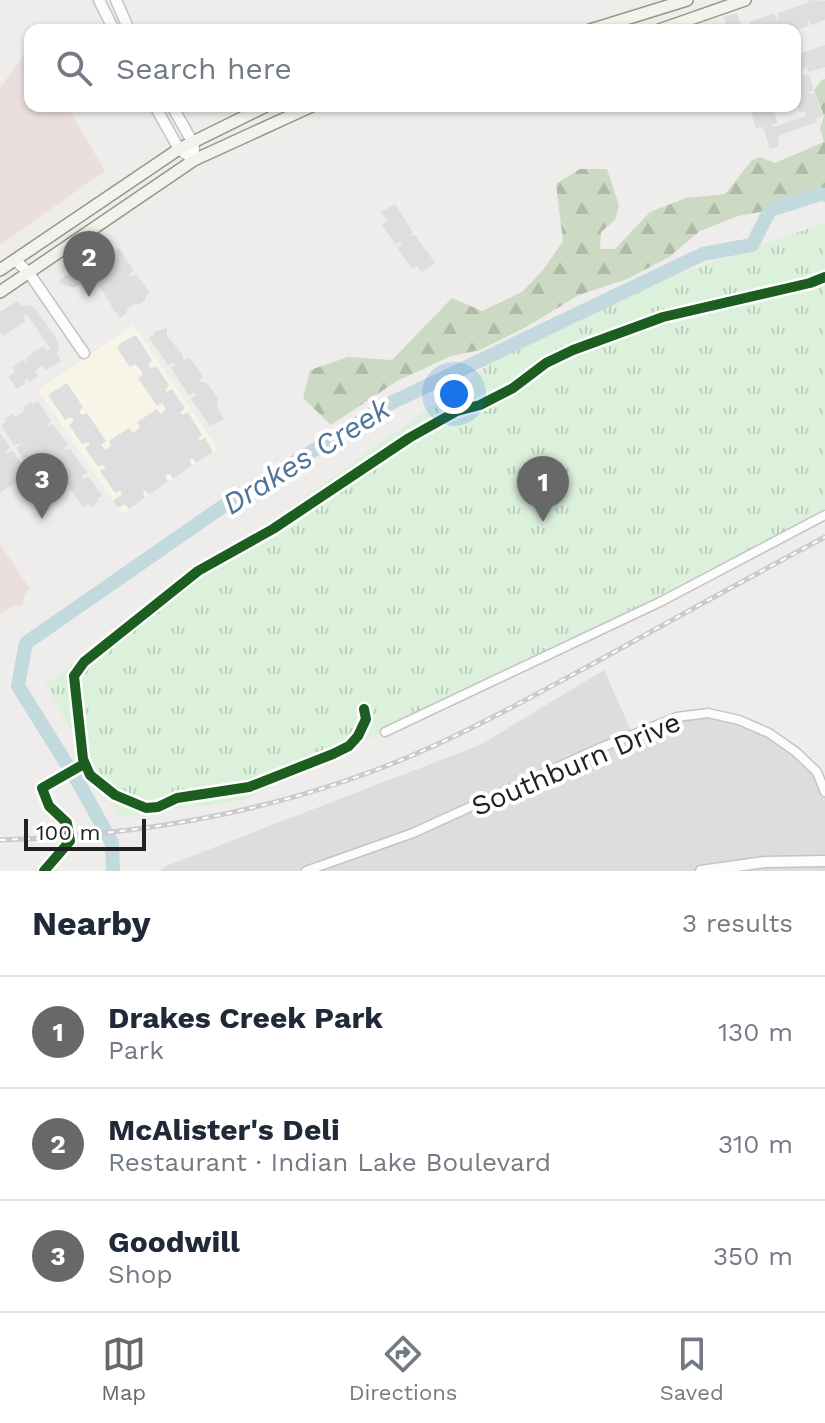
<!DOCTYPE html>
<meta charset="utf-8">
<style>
:root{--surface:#fff;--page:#f2f2f3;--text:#1f2937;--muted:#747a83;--line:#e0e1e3;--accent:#696868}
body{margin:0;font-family:"Work Sans",sans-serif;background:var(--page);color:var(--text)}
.scale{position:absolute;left:24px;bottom:20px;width:122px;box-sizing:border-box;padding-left:8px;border:4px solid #212121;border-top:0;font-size:22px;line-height:28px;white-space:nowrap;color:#212121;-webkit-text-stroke:6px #fff;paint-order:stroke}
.you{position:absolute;left:454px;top:394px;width:28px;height:28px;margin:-20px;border:6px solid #fff;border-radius:50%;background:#1a73e8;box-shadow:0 0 0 12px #1a73e833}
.badge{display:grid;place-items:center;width:52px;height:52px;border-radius:50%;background:var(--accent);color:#fff;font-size:26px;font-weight:700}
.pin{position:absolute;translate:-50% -66px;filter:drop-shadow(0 2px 4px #0008)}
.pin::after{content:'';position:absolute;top:42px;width:28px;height:24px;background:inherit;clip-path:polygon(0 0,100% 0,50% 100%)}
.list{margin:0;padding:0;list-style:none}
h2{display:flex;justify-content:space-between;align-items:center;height:104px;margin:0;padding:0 32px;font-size:34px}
h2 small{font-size:26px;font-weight:400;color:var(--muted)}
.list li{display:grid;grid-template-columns:52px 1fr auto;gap:24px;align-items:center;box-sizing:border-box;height:112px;padding:0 32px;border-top:2px solid var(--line)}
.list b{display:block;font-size:30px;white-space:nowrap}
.list p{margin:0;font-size:26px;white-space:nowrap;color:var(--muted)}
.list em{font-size:26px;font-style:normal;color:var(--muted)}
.icon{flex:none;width:44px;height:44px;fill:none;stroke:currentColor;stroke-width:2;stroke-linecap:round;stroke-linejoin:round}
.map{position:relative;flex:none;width:825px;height:871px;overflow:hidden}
.search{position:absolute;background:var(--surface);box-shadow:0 2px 6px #0004;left:24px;right:24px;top:24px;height:88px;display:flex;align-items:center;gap:20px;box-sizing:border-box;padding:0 28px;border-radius:16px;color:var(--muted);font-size:30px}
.sheet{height:440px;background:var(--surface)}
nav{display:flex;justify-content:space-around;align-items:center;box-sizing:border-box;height:112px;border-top:2px solid var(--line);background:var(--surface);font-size:22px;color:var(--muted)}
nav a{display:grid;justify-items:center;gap:4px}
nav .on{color:var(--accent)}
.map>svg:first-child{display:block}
.residential{fill:#dedddc}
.commercial{fill:#ebdfde}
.education{fill:#f6f5e8}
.forest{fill:url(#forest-firs)}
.park{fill:url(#park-tufts)}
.parking{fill:#dfdede}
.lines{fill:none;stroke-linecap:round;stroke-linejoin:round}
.river{stroke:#c2d9de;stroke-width:14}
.minor-casing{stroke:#c5c4c3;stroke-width:11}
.tertiary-casing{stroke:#c5c4c3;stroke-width:13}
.secondary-casing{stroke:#969784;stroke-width:14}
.minor{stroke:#fdfcfc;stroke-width:8}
.tertiary{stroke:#fdfcfc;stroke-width:10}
.secondary{stroke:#f3f3ed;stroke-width:11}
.rail-casing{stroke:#cbcbcb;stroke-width:5}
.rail{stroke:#fff;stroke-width:2;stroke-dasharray:6;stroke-linecap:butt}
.cycleway-casing{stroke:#fff;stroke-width:15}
.cycleway{stroke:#1b5e20;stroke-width:10}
.labels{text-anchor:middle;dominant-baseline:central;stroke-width:8;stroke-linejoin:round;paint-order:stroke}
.street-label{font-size:28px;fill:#212121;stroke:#fff}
.water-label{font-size:30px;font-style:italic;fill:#507599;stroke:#fff}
</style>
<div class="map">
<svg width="825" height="871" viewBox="0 0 825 871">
<defs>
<pattern id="forest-firs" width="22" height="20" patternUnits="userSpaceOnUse" patternTransform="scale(2)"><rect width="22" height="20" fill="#ccdac3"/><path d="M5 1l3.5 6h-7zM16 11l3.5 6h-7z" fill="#afbba7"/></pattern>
<pattern id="park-tufts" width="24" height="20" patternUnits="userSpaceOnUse" patternTransform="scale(2)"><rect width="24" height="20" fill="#dcf1dc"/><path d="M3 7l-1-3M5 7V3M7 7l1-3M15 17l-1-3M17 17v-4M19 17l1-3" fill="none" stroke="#bccebc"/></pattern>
</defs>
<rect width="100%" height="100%" fill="#efedeb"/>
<polygon class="residential" points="604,670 633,735 677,717 708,713 769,733 817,772 825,792 825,871 160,871 166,866 480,745"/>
<g class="commercial">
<polygon points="30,46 30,106 67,106 105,171 0,245 0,88"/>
<polygon points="0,544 30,589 25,594 22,607 14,605 0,615"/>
</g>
<polygon class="education" points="133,325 218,449 122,514 38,390"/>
<polygon class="forest" points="823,79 825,79 825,195 820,194 770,210 738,216 700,231 669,257 627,279 579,295 526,327 480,350 451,356 397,381 331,425 303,398 310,370 348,357 392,360 452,298 482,311 522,292 543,270 563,241 556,184 580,169 607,169 619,205 615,220 601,232 600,249 615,249 650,212 686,198 725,194 752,160 760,157 775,163 824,142 820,129 824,116 814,90"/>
<polygon class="park" points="825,223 825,517 244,800 119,817 45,684 557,316"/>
<g class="parking">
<polygon points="810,0 825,1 825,20 811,25 808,19 809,26 795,30 782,30 780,28 779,30 728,30 723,17 737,13 741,27 747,30 751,28 749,22 774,13 778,20 778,13 807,3"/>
<polygon points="825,45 825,67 809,72 806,66 802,71 803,76 809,74 814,90 809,92 809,94 815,93 823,116 816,118 817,122 781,135 778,139 779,146 770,149 763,127 756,128 750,109 757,106 772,106 778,123 772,125 773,127 806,116 805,111 800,113 795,98 795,55"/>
<polygon points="395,204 413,232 409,237 415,235 435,263 422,272 417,266 412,269 397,247 401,245 401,242 395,244 382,225 387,221 381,212"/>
<polygon points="108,247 113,253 119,248 134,271 129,274 130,277 136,274 150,293 145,296 146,300 139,305 135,303 127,309 127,313 120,318 111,306 111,304 93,277 73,288 60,283 60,280 75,269 85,270 86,269 83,264"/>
<polygon points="17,301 21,305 29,306 35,308 57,340 59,346 57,354 61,361 47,370 42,366 35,371 38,376 30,382 25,378 25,383 17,389 8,376 15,373 12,367 23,359 28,364 26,358 43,346 47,351 50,348 27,314 23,316 26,321 3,336 0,332 0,312"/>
<polygon points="167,328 167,336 183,355 183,360 190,358 203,377 198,381 208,384 218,399 217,408 224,419 210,426 191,399 196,394 193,393 189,396 171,368 175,365 175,363 173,362 168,365 149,338 154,335 154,332"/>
<polygon points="136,335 152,360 148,365 151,368 156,366 169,385 165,390 167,392 172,389 185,408 180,413 183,415 188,412 202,435 198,439 201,440 205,438 213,452 196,463 193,459 190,459 192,466 173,479 170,474 167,474 165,477 168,482 149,495 146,491 143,491 145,498 129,509 125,504 118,508 113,501 121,495 122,492 119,491 115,493 100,471 105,468 105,466 102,465 98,467 85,448 89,445 89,442 82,444 69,425 73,422 73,419 70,417 65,420 48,395 67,383 83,407 79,412 82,415 87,413 106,441 101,445 105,450 111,446 109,441 129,428 133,433 140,427 137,422 157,409 161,414 166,409 162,403 157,406 138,378 143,374 136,364 130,367 117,348 122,342"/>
<polygon points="38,401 51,421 47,426 53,424 68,445 64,448 64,450 70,449 87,473 82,476 83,479 89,477 102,496 97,499 98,502 91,507 88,504 83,507 61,475 66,470 61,467 55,455 38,468 35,466 22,475 22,478 0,493 0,433 10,447 6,451 6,453 13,451 22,464 25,462 16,448 21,443 14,445 1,426 6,422 5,419 12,414 15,417 25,411 24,407 31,402 33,404"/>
</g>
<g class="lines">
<polyline class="river" points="113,871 112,843 81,787 18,686 26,643 232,500 391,403 703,254 752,245 770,210 820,194 825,195"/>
<g class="minor-casing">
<g id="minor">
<polyline points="385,732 660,602 825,515"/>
<polyline points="306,871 413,833 600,748 677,717 708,713 739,720 769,733 796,752 817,772 825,792"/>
</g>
</g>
<g class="tertiary-casing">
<g id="tertiary">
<polyline points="99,0 114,30"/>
<polyline points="116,0 129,30"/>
<polyline points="155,106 179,149 194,160"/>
<polyline points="172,106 193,143 194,150"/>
<polyline points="15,260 29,273 84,353"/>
<polyline points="701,871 765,862 825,861"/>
</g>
</g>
<g class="secondary-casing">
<g id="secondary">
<polyline points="590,30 687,0"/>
<polyline points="659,30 745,0"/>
<polyline points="0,270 179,149 266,106"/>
<polyline points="0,292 194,160 312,106"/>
</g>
</g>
<use href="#minor" class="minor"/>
<use href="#tertiary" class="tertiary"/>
<use href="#secondary" class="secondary"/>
<g class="rail-casing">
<path id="rail" d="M 0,840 C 128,836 253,816 373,771 C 454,741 531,697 607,656 C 679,616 752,576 825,537"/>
</g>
<use href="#rail" class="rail"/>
<g class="cycleway-casing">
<g id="cycleway">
<polyline points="364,709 366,719 358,736 349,746 333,754 249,787 177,798 158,807 146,808 115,795 90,775 83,759 74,676 84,662 198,571 273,529 409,438 457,411 480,405 513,388 546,363 573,350 663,317 810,283 825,277"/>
<polyline points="44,871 70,841 67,823 49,806 42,788 84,764"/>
</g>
</g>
<use href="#cycleway" class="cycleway"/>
</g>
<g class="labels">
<g class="street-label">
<text transform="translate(576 764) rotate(-23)">Southburn Drive</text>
</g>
<g class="water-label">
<text transform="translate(306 456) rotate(-32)">Drakes Creek</text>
</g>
</g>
</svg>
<div class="scale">100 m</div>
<div class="you"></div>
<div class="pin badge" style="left:543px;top:522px">1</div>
<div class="pin badge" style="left:89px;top:297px">2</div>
<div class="pin badge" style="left:42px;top:519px">3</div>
<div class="search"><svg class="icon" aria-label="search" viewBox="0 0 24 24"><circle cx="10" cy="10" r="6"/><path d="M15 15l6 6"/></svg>Search here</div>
</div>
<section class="sheet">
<h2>Nearby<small>3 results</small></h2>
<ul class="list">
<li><span class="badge">1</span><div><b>Drakes Creek Park</b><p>Park</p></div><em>130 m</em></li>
<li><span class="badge">2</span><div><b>McAlister's Deli</b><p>Restaurant · Indian Lake Boulevard</p></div><em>310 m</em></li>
<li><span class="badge">3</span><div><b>Goodwill</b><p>Shop</p></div><em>350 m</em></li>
</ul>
</section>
<nav>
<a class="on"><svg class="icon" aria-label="map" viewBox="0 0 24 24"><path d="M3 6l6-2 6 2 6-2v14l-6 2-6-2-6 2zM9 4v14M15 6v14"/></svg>Map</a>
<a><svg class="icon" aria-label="directions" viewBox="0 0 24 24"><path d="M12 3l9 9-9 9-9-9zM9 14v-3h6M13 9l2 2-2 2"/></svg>Directions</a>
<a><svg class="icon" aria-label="saved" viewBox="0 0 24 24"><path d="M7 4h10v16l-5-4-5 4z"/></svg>Saved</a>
</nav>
